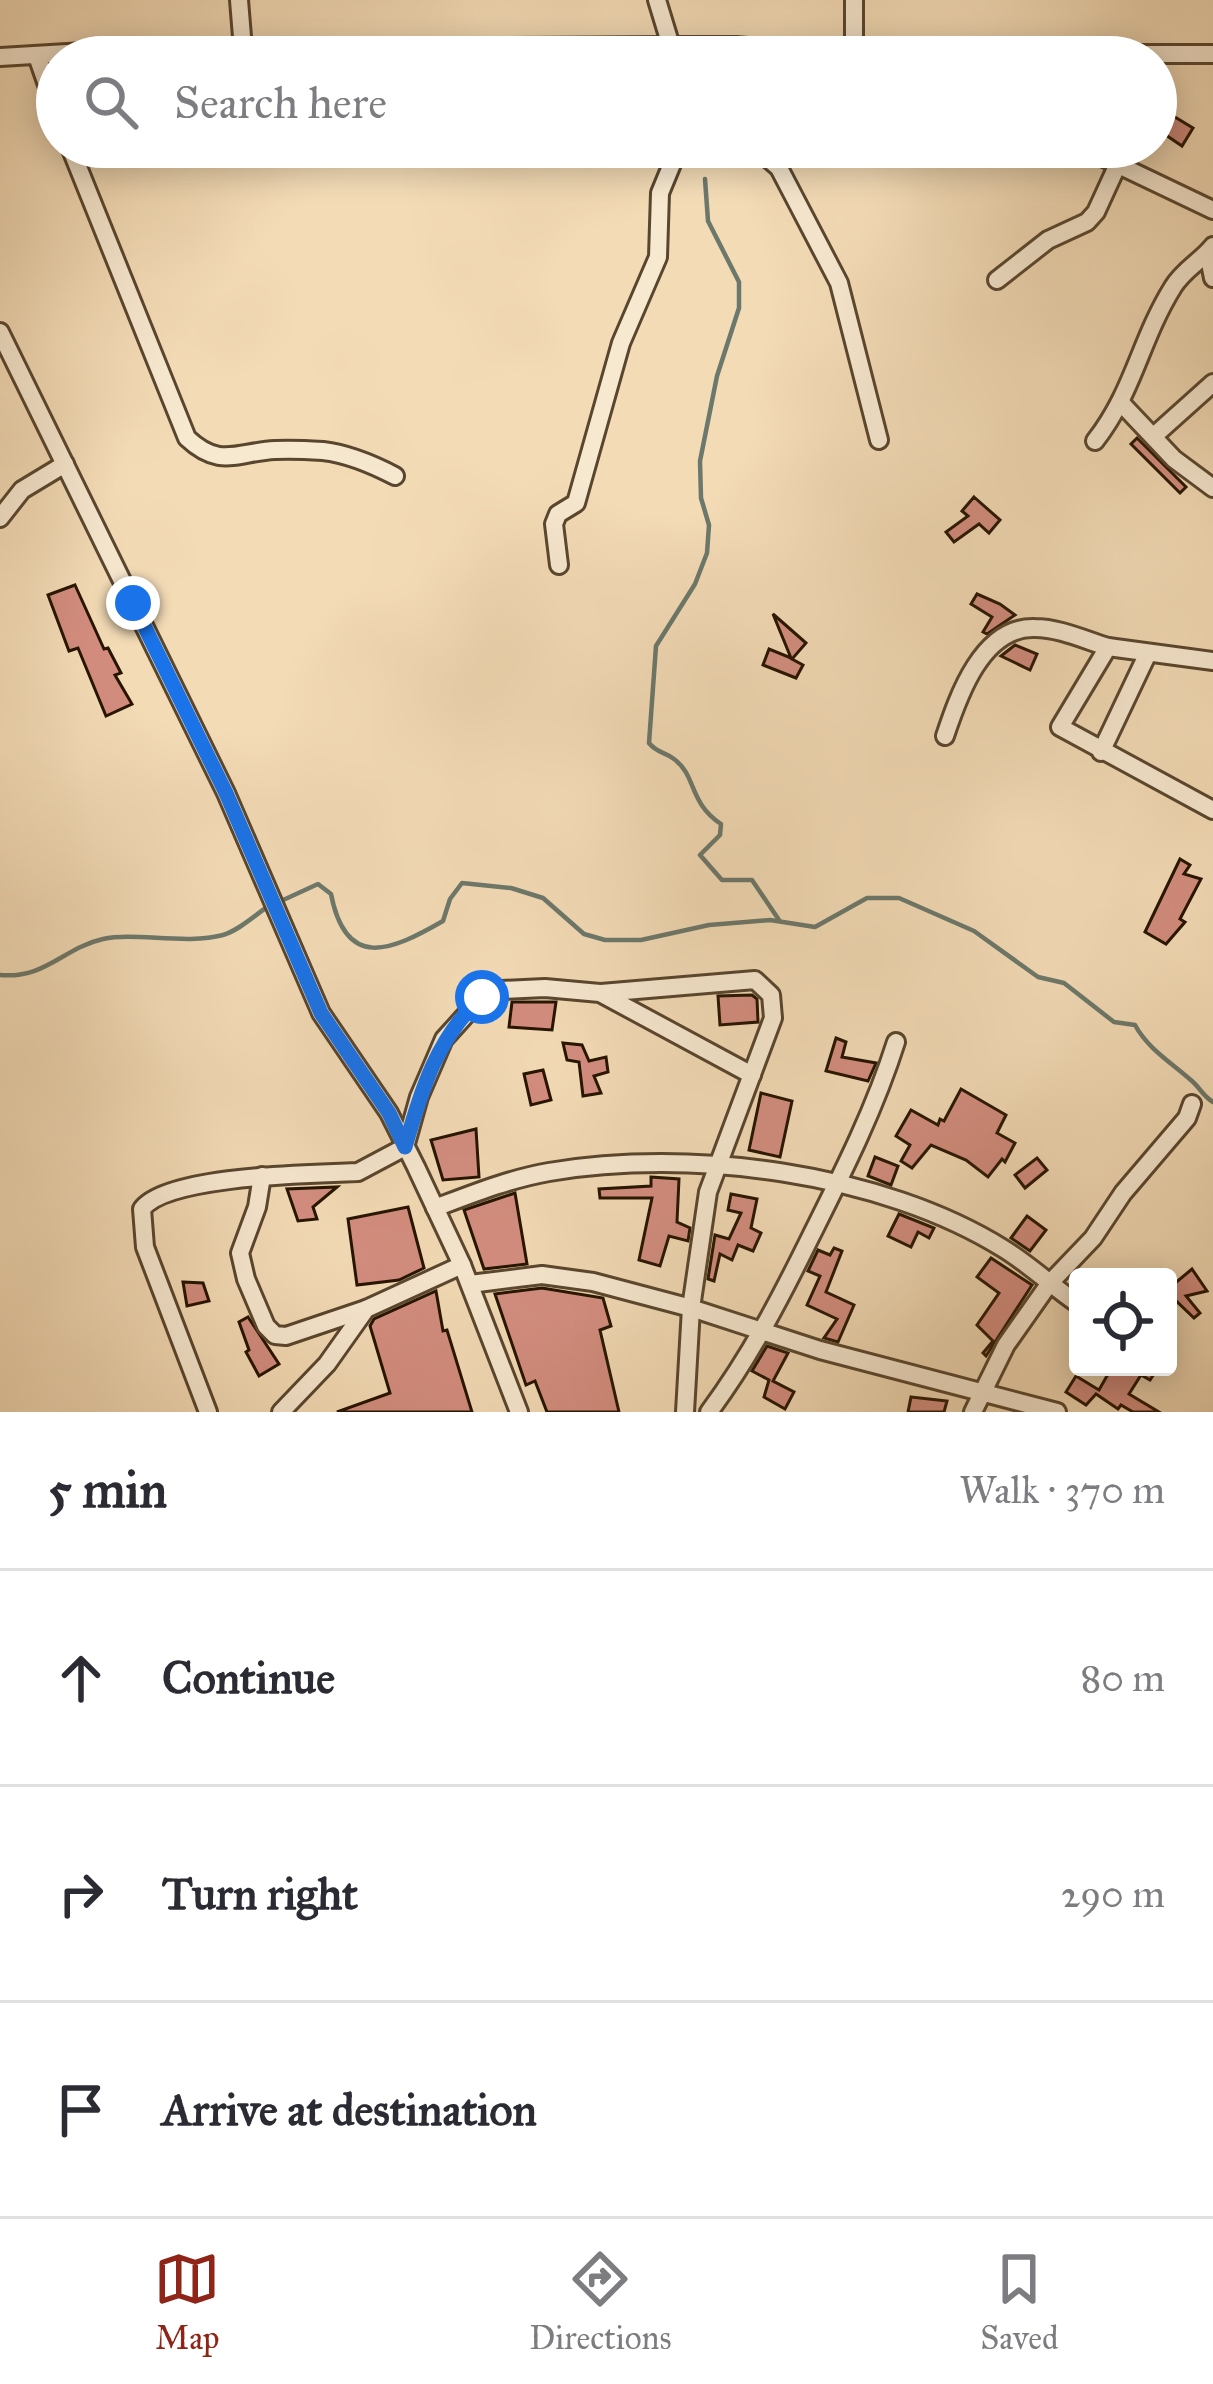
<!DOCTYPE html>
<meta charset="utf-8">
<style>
:root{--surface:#fff;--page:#f7f7f7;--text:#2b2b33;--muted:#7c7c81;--line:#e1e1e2;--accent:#8f2418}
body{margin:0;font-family:"IM FELL Great Primer",serif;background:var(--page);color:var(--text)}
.controls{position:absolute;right:36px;bottom:36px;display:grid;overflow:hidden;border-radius:12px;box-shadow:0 6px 30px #0003}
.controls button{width:108px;height:108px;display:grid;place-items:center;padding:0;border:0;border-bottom:3px solid var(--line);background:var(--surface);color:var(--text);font:60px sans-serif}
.stop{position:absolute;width:36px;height:36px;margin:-27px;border:9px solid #1a73e8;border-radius:50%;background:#fff}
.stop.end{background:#1a73e8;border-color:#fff;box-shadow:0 3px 12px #0008}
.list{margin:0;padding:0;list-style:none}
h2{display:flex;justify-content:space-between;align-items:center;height:156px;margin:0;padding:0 48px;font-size:51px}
h2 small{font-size:39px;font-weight:400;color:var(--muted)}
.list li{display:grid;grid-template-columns:78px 1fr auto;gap:36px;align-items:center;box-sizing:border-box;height:216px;padding:0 48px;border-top:3px solid var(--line)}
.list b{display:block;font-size:45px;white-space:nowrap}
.list em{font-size:39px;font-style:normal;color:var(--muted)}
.icon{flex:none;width:66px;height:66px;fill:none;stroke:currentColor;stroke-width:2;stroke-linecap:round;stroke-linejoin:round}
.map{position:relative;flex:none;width:1213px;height:1412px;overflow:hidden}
.search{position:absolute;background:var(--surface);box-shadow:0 6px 30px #0003;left:36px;right:36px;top:36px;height:132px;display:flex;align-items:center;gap:30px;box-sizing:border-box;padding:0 42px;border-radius:66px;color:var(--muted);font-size:45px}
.sheet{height:804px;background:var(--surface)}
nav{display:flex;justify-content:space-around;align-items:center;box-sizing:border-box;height:168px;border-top:3px solid var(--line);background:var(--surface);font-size:33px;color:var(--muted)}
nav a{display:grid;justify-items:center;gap:6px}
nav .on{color:var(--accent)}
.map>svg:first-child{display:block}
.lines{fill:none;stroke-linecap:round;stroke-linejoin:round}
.stream{stroke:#6c786b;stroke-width:4.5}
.building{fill:#d38d7f;stroke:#261401;stroke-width:3}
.minor-casing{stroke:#59462e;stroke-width:22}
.minor{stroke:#f7e8d0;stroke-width:16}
.route{stroke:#1a73e8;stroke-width:15}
</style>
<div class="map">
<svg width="1213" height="1412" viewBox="0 0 1213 1412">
<rect width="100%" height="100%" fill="#f3dbb6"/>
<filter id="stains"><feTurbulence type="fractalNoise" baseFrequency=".00167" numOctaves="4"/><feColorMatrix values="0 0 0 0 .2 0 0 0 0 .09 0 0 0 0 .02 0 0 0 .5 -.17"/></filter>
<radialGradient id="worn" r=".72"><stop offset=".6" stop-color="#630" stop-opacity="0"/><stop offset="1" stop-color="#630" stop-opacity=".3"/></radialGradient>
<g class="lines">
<g class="stream">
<path d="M 705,179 L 708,221 L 739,282 L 739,308 L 717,376 L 700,461 L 701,498 L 709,525 L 707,553 L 695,584 L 656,646 L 649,743 C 657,753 665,752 674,759 C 697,776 688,802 721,824 L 720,835 L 700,855 L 722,880 L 752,880 L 779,920"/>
<path d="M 281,901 L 318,884 L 331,894 C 346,971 391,951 443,921 L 450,899 L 462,883 L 511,888 L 543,898 L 584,934 L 605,940 L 641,940 L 709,925 L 770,920 L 815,927 L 867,898 L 899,898 L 974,931 L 1038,977 L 1064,983 L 1114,1022 L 1135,1025 C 1148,1049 1172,1063 1192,1081 C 1200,1088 1203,1096 1213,1102"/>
<path d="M 0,975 C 46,979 63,948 103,939 C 135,932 186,945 223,935 C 240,930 256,914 270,905"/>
</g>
</g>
<g class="building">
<polygon points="1165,111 1193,128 1182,146 1157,129"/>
<polygon points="1137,438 1186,487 1180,493 1131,444"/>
<polygon points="974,497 1000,520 989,533 979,524 954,542 946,532 968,516 962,511"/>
<polygon points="75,585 104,649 108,648 121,673 115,675 132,704 106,716 78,648 69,651 48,595"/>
<polygon points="977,594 1000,604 1015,615 987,634 983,632 992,617 971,604"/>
<polygon points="773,614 806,643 792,659 803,665 796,678 763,665 769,649 791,658"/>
<polygon points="1015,645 1037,654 1030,670 1001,656"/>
<polygon points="1180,859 1190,865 1184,874 1201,879 1180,919 1185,922 1166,944 1145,932"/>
<polygon points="752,995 757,999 758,1022 720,1025 718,996"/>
<polygon points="512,1002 556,1002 552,1030 509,1027"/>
<polygon points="836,1038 846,1042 842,1057 876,1063 868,1081 826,1071"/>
<polygon points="563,1043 582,1045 589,1061 606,1057 608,1072 594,1076 601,1093 583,1096 579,1062 567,1060"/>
<polygon points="543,1070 551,1100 531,1105 524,1074"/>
<polygon points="961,1089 1006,1115 997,1133 1015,1143 1005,1162 1002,1159 988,1177 966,1160 931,1145 912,1168 901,1161 910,1145 896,1136 911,1110 938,1125 940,1119 944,1121"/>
<polygon points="761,1093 792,1101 780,1157 749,1150"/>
<polygon points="476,1129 479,1177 443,1180 431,1140"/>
<polygon points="875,1157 898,1166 891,1185 868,1176"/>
<polygon points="1037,1158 1047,1170 1025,1188 1015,1175"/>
<polygon points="651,1177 679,1179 677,1222 690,1228 688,1241 669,1236 660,1266 639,1260 652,1198 600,1198 599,1189 651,1186"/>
<polygon points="337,1187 313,1207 317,1219 298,1221 287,1189"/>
<polygon points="515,1193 527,1264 484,1269 464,1210"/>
<polygon points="731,1194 757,1199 751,1228 761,1233 753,1251 738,1245 732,1260 720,1254 714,1281 708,1279 715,1235 729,1239 741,1213 728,1210"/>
<polygon points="408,1207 424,1268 399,1280 357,1285 348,1219"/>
<polygon points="899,1214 934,1228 929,1238 918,1232 911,1247 888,1236"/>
<polygon points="1027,1216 1046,1230 1030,1251 1011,1238"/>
<polygon points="834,1248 842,1251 826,1292 854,1305 838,1342 824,1338 837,1319 807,1305 820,1276 808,1271 818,1250 830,1255"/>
<polygon points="991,1258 1032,1285 986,1356 983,1353 993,1341 977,1325 999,1293 977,1277"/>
<polygon points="1192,1269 1207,1291 1186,1296 1200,1313 1194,1318 1168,1293 1168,1289"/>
<polygon points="183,1282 203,1283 209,1301 187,1306"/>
<polygon points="542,1288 603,1298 611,1326 600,1330 619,1412 547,1412 535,1381 526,1385 495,1294"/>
<polygon points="436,1291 443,1331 447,1330 472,1412 337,1412 390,1393 370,1326 374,1319"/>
<polygon points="248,1317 279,1364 259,1376 246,1352 249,1350 239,1322"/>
<polygon points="767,1346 788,1353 773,1381 794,1392 785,1409 764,1397 769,1380 752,1371"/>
<polygon points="1112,1367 1150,1367 1156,1371 1150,1380 1141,1375 1129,1394 1159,1412 1133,1412 1121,1405 1118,1409 1096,1394 1086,1405 1066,1392 1076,1376 1099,1390"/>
<polygon points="911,1397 947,1401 944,1412 908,1412"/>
</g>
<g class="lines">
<g class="minor-casing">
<g id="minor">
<polyline points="239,0 243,49"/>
<polyline points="657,0 671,46"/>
<polyline points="854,0 854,54 1213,54"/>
<polyline points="37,56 57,113"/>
<polyline points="0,57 134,49 671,46 736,46 865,57"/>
<path d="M 70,147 L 187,438 C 220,469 237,452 275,450 C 291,449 308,450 323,451 C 349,454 372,464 395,476"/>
<polyline points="755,147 779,168 839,283 879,440"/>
<polyline points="1081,147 1213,210"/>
<polyline points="1208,253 1213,278"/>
<polyline points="997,280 1048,240 1087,222 1096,212 1118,164"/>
<polyline points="0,332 226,793 321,1013 389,1113 416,1167 462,1265 519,1412"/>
<polyline points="1122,404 1174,459 1213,488"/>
<polyline points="1155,435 1213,383"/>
<path d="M 1095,441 C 1134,391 1140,340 1173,287 C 1183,270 1201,261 1213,246"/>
<polyline points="0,518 22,490 65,464"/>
<polyline points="559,565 554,524 558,514 576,503 621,343 658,257 660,193 679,147"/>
<polyline points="1213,661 1108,647 1060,727 1213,810"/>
<path d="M 945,736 C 958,697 982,626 1035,628 C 1059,628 1085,640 1108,647"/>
<polyline points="1101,752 1148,653"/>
<polyline points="601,993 755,980 771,995 773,1018 708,1192 691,1308 685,1412"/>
<polyline points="262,1176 257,1207 240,1253 246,1279 266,1326 275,1335 286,1336 366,1309"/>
<path d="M 435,1208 C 472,1194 509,1179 549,1172 C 690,1148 881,1172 1004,1249 C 1030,1265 1053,1287 1078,1304"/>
<polyline points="470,1284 542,1275 593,1282 691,1308 820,1350 1057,1412"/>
<path d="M 208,1412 L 145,1247 L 142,1209 C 167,1175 314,1174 358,1172 L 405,1147 L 419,1097 L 444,1039 L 482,997 L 502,990 L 545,988 L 600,993 L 752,1075"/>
<polyline points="281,1412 327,1364 366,1309 462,1265"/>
<path d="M 709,1412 C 750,1357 781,1297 811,1236 C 843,1172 874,1111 896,1042"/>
<polyline points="973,1412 1006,1345 1049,1284 1093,1238 1123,1193 1187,1118 1192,1104"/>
</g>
</g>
<use href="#minor" class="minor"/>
</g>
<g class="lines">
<path class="route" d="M 133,603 L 226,793 L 321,1013 L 389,1113 L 405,1147 C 422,1089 437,1037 482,997"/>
</g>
<rect width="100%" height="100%" filter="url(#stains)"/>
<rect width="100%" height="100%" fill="url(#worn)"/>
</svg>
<div class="controls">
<button><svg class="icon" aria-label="locate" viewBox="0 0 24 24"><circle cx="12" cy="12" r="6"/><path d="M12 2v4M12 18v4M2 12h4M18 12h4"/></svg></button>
</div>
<div class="stop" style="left:482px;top:997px"></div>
<div class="stop end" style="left:133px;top:603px"></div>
<div class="search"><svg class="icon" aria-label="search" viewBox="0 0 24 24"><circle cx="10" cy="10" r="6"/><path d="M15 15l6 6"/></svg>Search here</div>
</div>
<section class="sheet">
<h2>5 min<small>Walk · 370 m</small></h2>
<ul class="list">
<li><svg class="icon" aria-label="ahead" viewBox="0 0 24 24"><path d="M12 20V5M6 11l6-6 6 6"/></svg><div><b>Continue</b></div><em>80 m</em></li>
<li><svg class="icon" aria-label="right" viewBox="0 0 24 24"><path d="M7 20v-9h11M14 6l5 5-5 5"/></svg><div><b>Turn right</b></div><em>290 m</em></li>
<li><svg class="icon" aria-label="arrive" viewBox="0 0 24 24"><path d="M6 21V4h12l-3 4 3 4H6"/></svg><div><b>Arrive at destination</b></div></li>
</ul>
</section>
<nav>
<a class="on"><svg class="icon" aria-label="map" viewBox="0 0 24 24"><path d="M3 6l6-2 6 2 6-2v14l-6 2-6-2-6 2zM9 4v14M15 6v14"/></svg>Map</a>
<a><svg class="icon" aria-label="directions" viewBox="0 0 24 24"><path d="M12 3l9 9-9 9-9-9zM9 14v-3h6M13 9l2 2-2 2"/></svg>Directions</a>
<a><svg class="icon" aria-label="saved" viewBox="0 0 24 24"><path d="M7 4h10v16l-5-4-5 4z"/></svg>Saved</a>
</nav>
